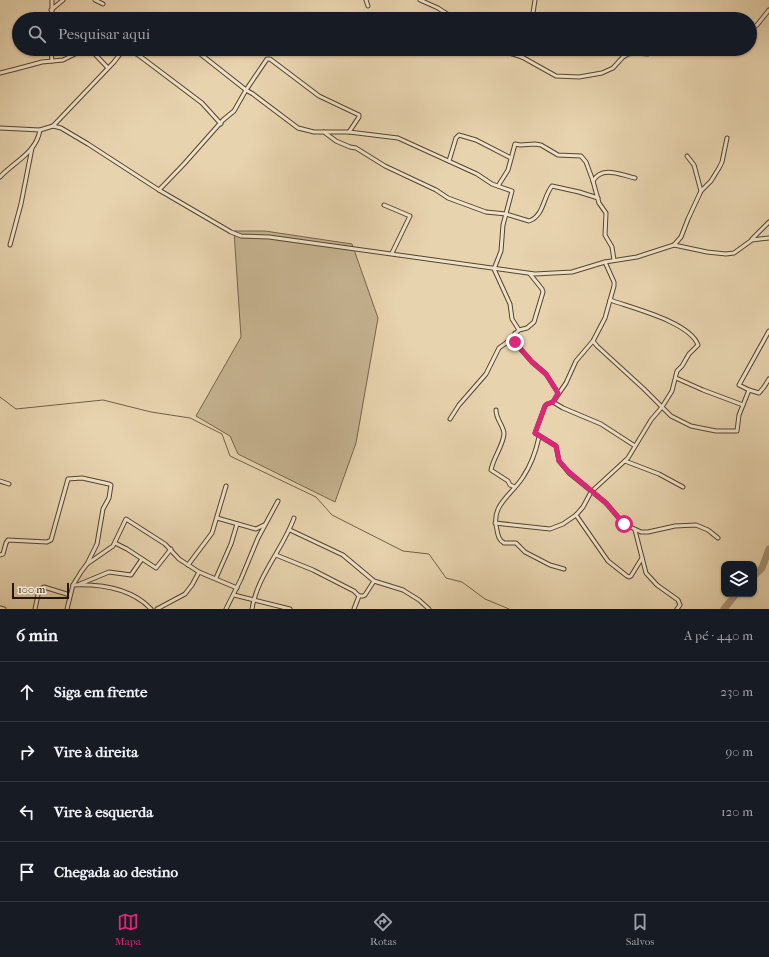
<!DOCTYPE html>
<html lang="pt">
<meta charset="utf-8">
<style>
:root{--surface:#171b24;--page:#20242c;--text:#f1f3f6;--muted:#9ea1a6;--line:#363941;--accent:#db2777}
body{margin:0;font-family:"IM FELL French Canon",serif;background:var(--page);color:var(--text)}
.controls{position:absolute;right:12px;bottom:12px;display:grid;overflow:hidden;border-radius:8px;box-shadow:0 1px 3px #0004}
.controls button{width:36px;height:36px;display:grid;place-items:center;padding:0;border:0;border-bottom:1px solid var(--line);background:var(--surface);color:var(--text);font:20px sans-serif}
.scale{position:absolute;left:12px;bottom:10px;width:57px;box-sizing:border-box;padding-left:4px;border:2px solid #241505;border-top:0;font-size:11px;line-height:14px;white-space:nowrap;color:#241505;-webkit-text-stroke:3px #efe2ca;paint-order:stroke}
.stop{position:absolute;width:12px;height:12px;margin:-9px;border:3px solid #db2777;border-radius:50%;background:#fff}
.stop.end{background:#db2777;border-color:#fff;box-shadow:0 1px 4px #0008}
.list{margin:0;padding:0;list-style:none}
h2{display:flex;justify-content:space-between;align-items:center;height:52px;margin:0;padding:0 16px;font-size:17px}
h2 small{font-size:13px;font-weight:400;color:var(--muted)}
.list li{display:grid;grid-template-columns:26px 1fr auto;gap:12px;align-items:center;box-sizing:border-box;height:60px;padding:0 16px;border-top:1px solid var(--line)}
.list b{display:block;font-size:15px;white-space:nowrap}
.list em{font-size:13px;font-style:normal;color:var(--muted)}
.icon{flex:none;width:22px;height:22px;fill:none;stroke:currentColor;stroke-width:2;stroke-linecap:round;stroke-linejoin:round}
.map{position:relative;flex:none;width:769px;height:609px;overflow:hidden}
.search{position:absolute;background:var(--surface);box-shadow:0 1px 3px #0004;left:12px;right:12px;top:12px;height:44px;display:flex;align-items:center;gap:10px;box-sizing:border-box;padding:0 14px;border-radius:22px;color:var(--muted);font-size:15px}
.sheet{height:292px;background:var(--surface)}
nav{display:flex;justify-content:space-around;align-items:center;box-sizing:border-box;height:56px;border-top:1px solid var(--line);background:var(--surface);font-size:11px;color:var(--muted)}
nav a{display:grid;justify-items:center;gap:2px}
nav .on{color:var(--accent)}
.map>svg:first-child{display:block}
.green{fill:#c6b391;stroke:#75644b}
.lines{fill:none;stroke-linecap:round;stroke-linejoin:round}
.stream{stroke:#716048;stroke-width:1}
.river{stroke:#a59275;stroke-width:7}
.minor-casing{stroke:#55442f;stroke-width:5}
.minor{stroke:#efe2ca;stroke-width:3}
.route{stroke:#db2777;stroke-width:5}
</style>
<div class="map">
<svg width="769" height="609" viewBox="0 0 769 609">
<rect width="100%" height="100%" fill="#e7d3ae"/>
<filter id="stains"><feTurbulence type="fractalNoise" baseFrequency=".005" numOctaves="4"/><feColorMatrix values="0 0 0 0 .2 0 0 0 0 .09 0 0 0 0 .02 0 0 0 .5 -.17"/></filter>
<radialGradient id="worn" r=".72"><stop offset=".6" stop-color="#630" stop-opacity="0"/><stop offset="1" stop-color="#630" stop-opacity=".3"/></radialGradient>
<polygon class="green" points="234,231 265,231 352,244 378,318 356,443 335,502 238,454 230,436 196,416 241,337"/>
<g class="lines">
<polyline class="stream" points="0,397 16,409 103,400 151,412 190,418 222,434 230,456 316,497 332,515 403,551 429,554 446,578 462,582 485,599 509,609"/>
<g class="river">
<polyline points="754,576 762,568 769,549"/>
<polyline points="724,609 736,594"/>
</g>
<g class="minor-casing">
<g id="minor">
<polyline points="95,0 103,4"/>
<polyline points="366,0 368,6"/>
<polyline points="420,0 438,8 455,19"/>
<polyline points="51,10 63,0"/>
<polyline points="52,19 52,0"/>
<polyline points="532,19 535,0"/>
<polyline points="750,30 757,25 769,10"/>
<polyline points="51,49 52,61"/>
<polyline points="90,49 108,68"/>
<polyline points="129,49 141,57 202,103 221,124"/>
<polyline points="194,49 246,90 253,94 298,128 314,132 349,132 398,138 477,174 492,184 512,191 503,225 501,251 494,269 510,304 512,319 519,330"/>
<polyline points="497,49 522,57 556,76 579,77 602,73 613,68 623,57 628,54 635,53 648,54 655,49"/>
<polyline points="520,49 522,57"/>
<path d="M 699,49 C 705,52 712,54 719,53 L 723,49"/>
<polyline points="0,73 16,69 42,62 63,60 85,49"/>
<polyline points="53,126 114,62 124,49"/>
<polyline points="0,128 40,130 53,126 61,128 88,144 159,190 231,232 241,236 269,237 535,274 572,272 605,262 637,257 674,245 707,252 726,254 734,253 752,240 769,238"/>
<path d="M 324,132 L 336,141 L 350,147 L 356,148 L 385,166 L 436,190 L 448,198 L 486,212 L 506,214 L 529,221 C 544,216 543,197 552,186 L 579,192 L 598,198"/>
<polyline points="687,156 694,165 701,191"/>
<polyline points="449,161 456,138 459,135 476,140 511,158"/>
<path d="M 0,177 C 15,161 36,153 40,130"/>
<path d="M 593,181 C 602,165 621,175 635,178"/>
<polyline points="498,186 508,170 515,144 520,145 535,144 541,145 558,155 581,156 586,162 593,181 599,203 606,213 605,235 612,247 614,260"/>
<polyline points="159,190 184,164 223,120 234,111 246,90 267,59 270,59 319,96 359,115 359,117 349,132"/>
<polyline points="384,205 410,216 392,253"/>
<polyline points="752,239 769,222"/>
<polyline points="10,245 21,204 32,148"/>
<polyline points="674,245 681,237 688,219 701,191 711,181 719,168 722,162 727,138"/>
<polyline points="605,262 614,282 614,286 605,318 593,341 576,361 566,383 553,402 547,404 545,406 535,433 556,446 559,461 569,473 606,503 624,524 641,532 648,532 675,526 696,525 708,530 718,538"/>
<polyline points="769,331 739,385 749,390 759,393 764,387 769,379"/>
<polyline points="515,333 515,342 517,345 532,362 546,374 558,393"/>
<polyline points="593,341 597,346 644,389 671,416 691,426 716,431 737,431 739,415 749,390"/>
<polyline points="676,378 703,390 743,405"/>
<polyline points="553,402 563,408 601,424 635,446"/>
<path d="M 496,410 C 496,420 504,426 504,434 C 503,446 493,458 491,470 L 508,481 L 510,485 L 515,487"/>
<polyline points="450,419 459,405 486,374 499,348 506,343 519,330 527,328 534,322 543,292 542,289 530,274"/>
<path d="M 539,437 C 536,451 531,465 523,477 C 511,496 490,505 497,530 C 498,536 499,540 504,543 L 516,543 L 525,552 L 550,565 L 564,569"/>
<polyline points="625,461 659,474 683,487"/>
<polyline points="0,481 9,484"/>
<polyline points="576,515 608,561 627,576 629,577 631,576 642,558"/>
<polyline points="217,518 256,529 264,525"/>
<path d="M 495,523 L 550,529 L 563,524 L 576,515 L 583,507 L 591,492 L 628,458 L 651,420 L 662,407 L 672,391 L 677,371 L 682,366 L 689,354 L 698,345 C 690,322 632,308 610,300"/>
<polyline points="290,530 343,555 374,581 403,590 419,600 429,609"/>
<polyline points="635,530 646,573 657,585 678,600 680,605 677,609"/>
<polyline points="115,543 127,549 156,568 171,549"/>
<polyline points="0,555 3,554 6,543 8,540 47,542 51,540 68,479 82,478 109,484 111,485 109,498 103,509 97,544 87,564"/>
<polyline points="276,555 313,570 354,591 359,596"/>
<polyline points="188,565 212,533 226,486"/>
<polyline points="216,578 231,544 237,524"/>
<polyline points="80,584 109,572 131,575 142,559"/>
<path d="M 73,585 C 100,584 131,588 151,609"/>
<polyline points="234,595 290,609"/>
<polyline points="359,596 363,596 365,595 374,581"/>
<polyline points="0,608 4,609"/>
<polyline points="35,609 39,590 44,587 70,595"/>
<polyline points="67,609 73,585 81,572 87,564 113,546 126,519 165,544 179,559 199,572 237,588"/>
<polyline points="157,609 185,594 192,585 199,572"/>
<polyline points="226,609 241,579 258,538 278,501"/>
<path d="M 252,609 C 257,576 283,549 294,518"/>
<polyline points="354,609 359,596"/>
</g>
</g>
<use href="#minor" class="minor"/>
</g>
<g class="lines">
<polyline class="route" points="515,342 532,362 546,374 558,393 553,402 547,404 545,406 535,433 556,446 559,461 569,472 606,503 624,524"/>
</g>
<rect width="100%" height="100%" filter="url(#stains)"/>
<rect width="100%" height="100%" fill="url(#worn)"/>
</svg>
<div class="controls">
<button><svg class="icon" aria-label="layers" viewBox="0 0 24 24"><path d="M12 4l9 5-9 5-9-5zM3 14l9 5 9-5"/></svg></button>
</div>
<div class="scale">100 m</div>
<div class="stop" style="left:624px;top:524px"></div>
<div class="stop end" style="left:515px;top:342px"></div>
<div class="search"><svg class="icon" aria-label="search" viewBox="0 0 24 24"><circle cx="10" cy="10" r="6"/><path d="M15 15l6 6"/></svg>Pesquisar aqui</div>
</div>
<section class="sheet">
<h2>6 min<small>A pé · 440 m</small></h2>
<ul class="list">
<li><svg class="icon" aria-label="ahead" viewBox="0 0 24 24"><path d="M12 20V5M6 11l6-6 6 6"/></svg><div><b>Siga em frente</b></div><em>230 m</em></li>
<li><svg class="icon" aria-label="right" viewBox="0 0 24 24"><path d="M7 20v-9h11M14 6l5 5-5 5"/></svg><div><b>Vire à direita</b></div><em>90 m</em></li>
<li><svg class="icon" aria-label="left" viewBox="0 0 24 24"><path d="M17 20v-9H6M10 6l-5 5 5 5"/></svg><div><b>Vire à esquerda</b></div><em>120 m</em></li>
<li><svg class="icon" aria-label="arrive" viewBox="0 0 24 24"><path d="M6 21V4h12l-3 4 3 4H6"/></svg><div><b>Chegada ao destino</b></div></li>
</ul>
</section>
<nav>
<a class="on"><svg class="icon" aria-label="map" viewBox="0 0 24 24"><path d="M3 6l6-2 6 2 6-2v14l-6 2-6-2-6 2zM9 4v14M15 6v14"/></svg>Mapa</a>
<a><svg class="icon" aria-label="directions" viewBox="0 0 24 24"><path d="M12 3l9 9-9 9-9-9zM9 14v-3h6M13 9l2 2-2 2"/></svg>Rotas</a>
<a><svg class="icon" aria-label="saved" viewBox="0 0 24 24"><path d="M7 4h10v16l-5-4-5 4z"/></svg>Salvos</a>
</nav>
